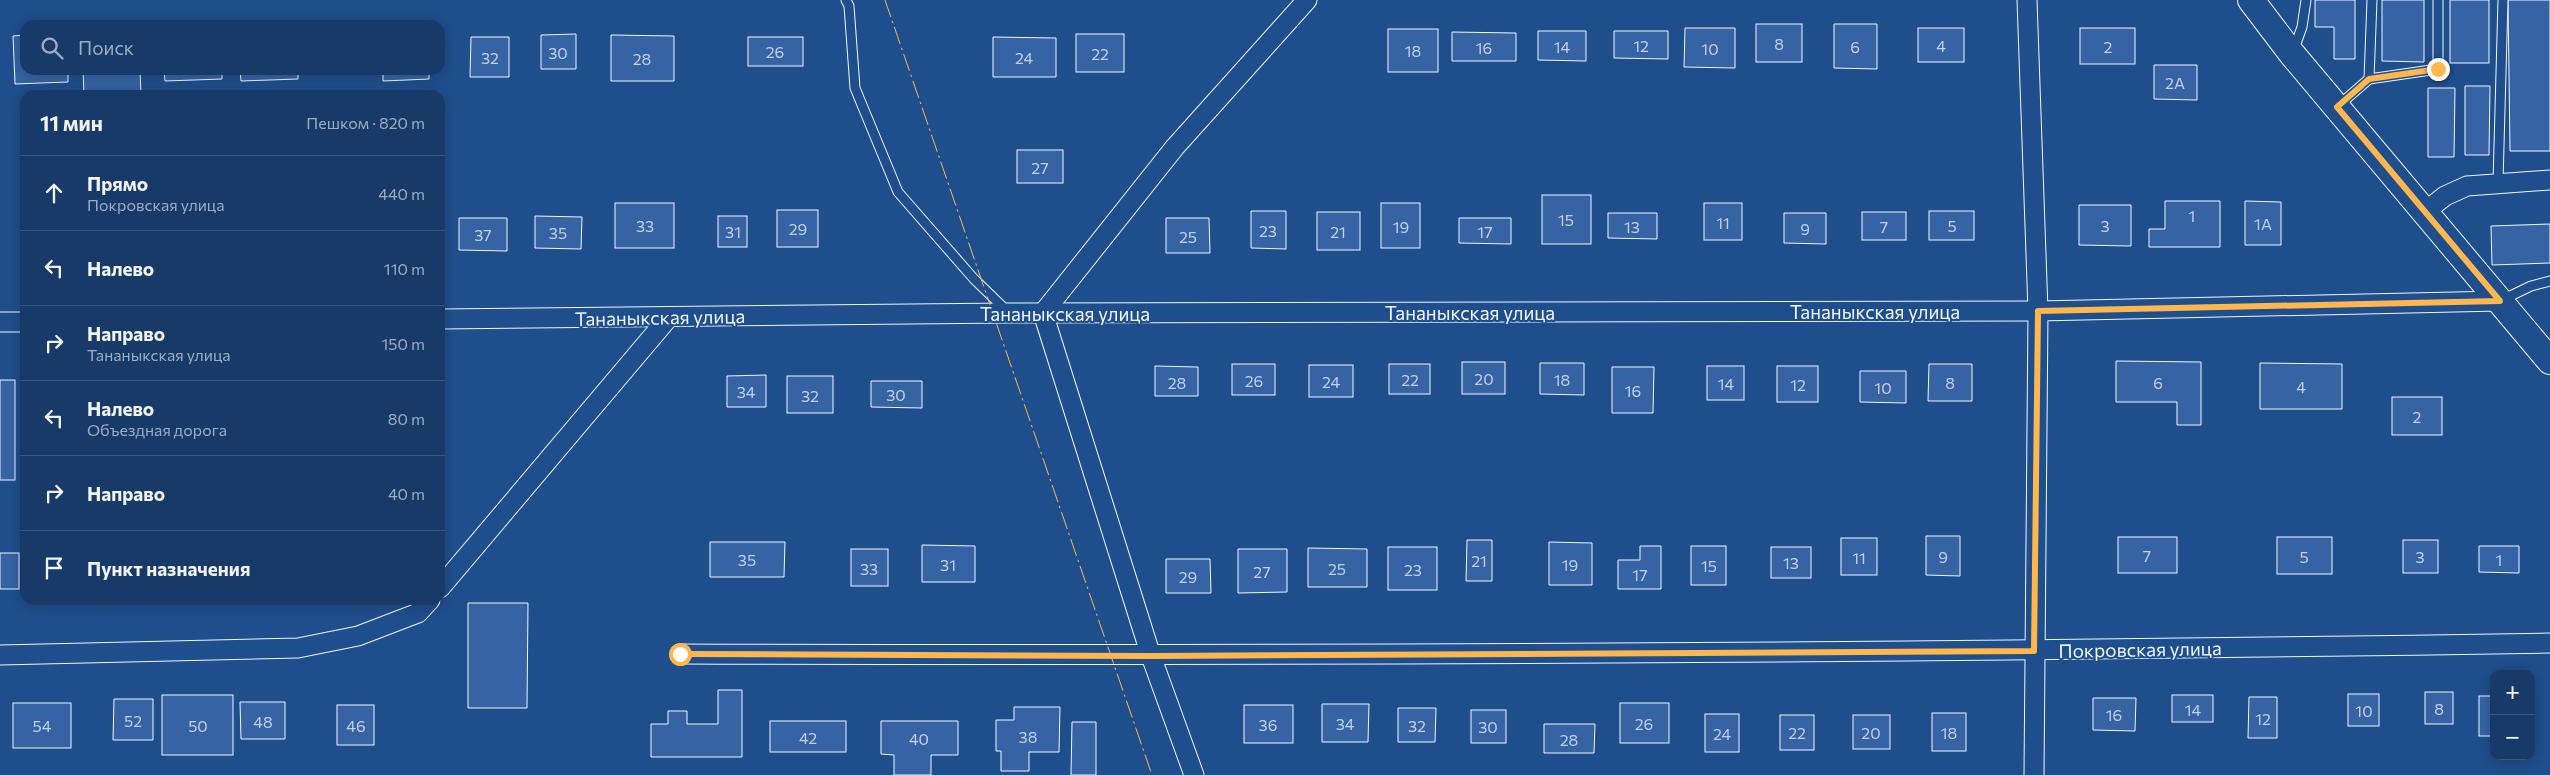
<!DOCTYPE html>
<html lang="ru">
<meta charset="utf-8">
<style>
:root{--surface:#173a69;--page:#20416f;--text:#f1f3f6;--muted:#9eadc0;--line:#36547d}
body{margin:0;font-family:Commissioner,sans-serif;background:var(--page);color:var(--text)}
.controls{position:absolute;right:15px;bottom:15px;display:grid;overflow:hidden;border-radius:10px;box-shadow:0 2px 12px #0003}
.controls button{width:45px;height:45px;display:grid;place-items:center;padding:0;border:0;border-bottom:1px solid var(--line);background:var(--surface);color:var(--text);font:25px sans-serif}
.stop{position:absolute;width:15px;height:15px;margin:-11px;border:4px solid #ffb74d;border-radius:50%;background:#fff}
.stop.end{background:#ffb74d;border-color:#fff;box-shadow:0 1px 5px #0008}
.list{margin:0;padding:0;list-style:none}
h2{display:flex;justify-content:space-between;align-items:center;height:65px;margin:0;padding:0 20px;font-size:21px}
h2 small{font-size:16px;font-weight:400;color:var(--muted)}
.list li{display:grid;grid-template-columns:32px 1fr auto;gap:15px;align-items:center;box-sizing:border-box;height:75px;padding:0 20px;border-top:1px solid var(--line)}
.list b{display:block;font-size:19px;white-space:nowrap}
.list p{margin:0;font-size:16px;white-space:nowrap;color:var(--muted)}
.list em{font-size:16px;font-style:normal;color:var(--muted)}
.icon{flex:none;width:28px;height:28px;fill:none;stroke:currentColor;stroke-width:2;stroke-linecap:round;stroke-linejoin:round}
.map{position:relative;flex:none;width:2550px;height:775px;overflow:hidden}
.search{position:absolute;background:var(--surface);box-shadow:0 2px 12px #0003;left:20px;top:20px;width:425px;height:55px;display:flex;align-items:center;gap:12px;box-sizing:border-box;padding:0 18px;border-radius:15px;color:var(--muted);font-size:19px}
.panel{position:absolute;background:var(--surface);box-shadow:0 2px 12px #0003;left:20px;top:90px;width:425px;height:515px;border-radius:15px}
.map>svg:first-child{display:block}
.building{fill:#3563a3;stroke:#f2f6ff}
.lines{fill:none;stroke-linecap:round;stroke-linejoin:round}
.service-casing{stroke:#f2f6ff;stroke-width:11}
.minor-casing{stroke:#f2f6ff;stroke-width:21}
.secondary-casing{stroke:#f2f6ff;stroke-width:28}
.service{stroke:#1f4e8c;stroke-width:9}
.minor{stroke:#1f4e8c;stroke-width:19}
.secondary{stroke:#1f4e8c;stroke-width:26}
.power{stroke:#ffb74d;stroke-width:1;stroke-dasharray:18 4 2.5 4;stroke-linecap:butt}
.route{stroke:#ffb74d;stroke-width:6}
.labels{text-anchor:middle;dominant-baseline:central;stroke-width:4;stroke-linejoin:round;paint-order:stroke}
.number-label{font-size:16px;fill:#c3d1e8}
.street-label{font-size:19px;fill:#f2f6ff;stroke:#1f4e8c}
</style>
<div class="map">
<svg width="2550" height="775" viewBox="0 0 2550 775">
<rect width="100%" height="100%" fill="#1f4e8c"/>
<g class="building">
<polygon points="2315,0 2355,0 2355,59 2334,59 2334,27 2315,27"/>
<polygon points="2382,0 2424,0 2424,62 2382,61"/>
<rect x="2450" y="0" width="39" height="63"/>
<polygon points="2508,0 2550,0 2550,151 2510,151"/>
<rect x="1756" y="24" width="46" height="38"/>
<polygon points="1834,24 1877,24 1877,69 1834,68"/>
<polygon points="1685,28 1735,28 1735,68 1684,67"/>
<rect x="1918" y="28" width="46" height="34"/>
<rect x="2080" y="28" width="55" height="36"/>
<rect x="1388" y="29" width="50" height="43"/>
<polygon points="1538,31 1586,31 1586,61 1538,60"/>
<polygon points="1614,31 1668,31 1668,59 1614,58"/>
<polygon points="1452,32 1516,33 1516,61 1452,61"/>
<polygon points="576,34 576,69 541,69 541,35"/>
<rect x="1076" y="34" width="48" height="38"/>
<polygon points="25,35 25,70 68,70 68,82 15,84 13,36"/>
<polygon points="611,35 674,36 674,81 611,81"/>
<polygon points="471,37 509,37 509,77 470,77"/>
<rect x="748" y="37" width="55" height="29"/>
<polygon points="993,37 1056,38 1056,77 993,77"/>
<polygon points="2154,65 2197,65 2197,100 2154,99"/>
<polygon points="83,70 140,70 141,94 84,95"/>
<polygon points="164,70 222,70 222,79 165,81"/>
<polygon points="240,70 298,70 298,79 241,81"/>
<rect x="312" y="70" width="58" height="2"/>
<polygon points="383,70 429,70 429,79 383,81"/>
<polygon points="2465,86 2490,86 2489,155 2465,155"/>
<polygon points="2428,88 2455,88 2454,157 2428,157"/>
<rect x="1017" y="150" width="46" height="33"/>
<rect x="1542" y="195" width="49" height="49"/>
<polygon points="2165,201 2220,201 2220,247 2149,247 2149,229 2165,229"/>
<polygon points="2245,201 2281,202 2281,245 2245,245"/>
<rect x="615" y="203" width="59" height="45"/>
<rect x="1381" y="203" width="39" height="45"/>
<rect x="1704" y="203" width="38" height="37"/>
<polygon points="2079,205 2131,205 2131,246 2079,245"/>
<rect x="440" y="210" width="3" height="41"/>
<rect x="777" y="210" width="41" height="37"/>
<polygon points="1251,211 1286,211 1286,249 1251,248"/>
<rect x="1929" y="211" width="45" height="29"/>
<rect x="1317" y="212" width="43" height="38"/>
<rect x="1862" y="212" width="44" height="28"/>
<polygon points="1608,213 1657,213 1657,239 1608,238"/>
<polygon points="1784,213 1826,213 1826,244 1784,243"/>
<polygon points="535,216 582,217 581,249 535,248"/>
<rect x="718" y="216" width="29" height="31"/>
<polygon points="459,218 507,218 507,251 459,250"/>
<polygon points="1166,218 1209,218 1210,253 1166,253"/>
<polygon points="1459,218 1511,218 1511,244 1459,243"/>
<polygon points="2550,224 2550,263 2492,265 2491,226"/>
<polygon points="2116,361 2201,362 2201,425 2177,425 2177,402 2116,402"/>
<rect x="1462" y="362" width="43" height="32"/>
<polygon points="1540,363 1584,363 1584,395 1540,394"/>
<polygon points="2260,363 2342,364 2342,409 2260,409"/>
<rect x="1232" y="364" width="43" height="31"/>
<rect x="1389" y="364" width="41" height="30"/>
<polygon points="1929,364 1972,364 1972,401 1928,401"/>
<rect x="1309" y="365" width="44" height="32"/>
<polygon points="1155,366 1198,367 1198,396 1155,396"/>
<rect x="1707" y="366" width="37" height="34"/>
<rect x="1777" y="366" width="41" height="36"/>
<polygon points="1612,367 1654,367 1653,413 1612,413"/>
<polygon points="1860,371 1906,371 1906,403 1860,402"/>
<polygon points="766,375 766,407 727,407 727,376"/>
<rect x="787" y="376" width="46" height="37"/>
<rect x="0" y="380" width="15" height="100"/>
<polygon points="871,381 922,381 922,408 871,407"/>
<rect x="2392" y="397" width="50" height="38"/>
<polygon points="1926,536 1960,536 1960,576 1926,575"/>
<rect x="2118" y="537" width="59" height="36"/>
<rect x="2277" y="537" width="55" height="37"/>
<rect x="1841" y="538" width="36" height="37"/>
<polygon points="1467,540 1492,540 1492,581 1466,581"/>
<rect x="2403" y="540" width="35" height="33"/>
<polygon points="710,542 785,542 784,577 710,577"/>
<polygon points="1549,542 1592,543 1592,585 1549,585"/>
<polygon points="922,545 975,546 975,582 922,582"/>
<polygon points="1640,546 1661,546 1661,589 1618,589 1618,560 1640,560"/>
<rect x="1691" y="546" width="35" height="39"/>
<polygon points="2479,546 2519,546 2519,573 2479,572"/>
<rect x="1388" y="547" width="49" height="43"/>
<rect x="1771" y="547" width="40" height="31"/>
<polygon points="1308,548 1367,549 1367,587 1308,587"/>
<rect x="851" y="549" width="37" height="37"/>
<polygon points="1238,549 1287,549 1287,592 1238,593"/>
<rect x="0" y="553" width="19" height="36"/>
<polygon points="1166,559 1210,559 1211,593 1166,593"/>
<polygon points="468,603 528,603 527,708 468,708"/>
<polygon points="718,690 742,690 742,757 651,757 651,724 668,724 668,711 687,711 687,724 718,724"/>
<rect x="2425" y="692" width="28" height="32"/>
<rect x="2348" y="694" width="31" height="32"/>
<rect x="162" y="695" width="71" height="60"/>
<rect x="2172" y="695" width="41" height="27"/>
<rect x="2479" y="696" width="15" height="40"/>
<polygon points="2249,697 2277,697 2277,738 2248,738"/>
<polygon points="2093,698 2136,698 2135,731 2093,730"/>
<polygon points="114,699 153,699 153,740 113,740"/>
<polygon points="240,702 285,702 285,739 241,739"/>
<rect x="13" y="703" width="58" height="45"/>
<rect x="1620" y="703" width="49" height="40"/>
<polygon points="1322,704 1369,704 1368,742 1322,742"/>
<rect x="337" y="705" width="37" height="40"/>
<rect x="1244" y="705" width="49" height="38"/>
<polygon points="1014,707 1060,707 1059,752 1029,752 1029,771 1001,771 1001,751 996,751 996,720 1014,720"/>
<polygon points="1398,708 1436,708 1435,742 1398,742"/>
<rect x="1471" y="710" width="35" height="33"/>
<rect x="1932" y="713" width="34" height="38"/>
<rect x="1705" y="714" width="34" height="38"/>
<rect x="1780" y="715" width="34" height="35"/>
<rect x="1853" y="715" width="37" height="34"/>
<rect x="770" y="721" width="76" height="31"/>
<polygon points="881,721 958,721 958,755 931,755 931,775 894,775 894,755 881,754"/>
<polygon points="1072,722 1096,722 1096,775 1071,775"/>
<polygon points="1544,724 1595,724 1594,753 1544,753"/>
</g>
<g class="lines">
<g class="service-casing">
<g id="service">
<polyline points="846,0 849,6 855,88 898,192 974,279 1008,312"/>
<polyline points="2294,49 2302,27 2306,0"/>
<polyline points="2369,79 2438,69 2438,0"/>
<polyline points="2338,106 2369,79 2372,0"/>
<polyline points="2498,182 2503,0"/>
<polyline points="2502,300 2531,286 2550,281"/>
</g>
</g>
<g class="minor-casing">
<g id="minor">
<polyline points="2027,0 2038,311 2034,775"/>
<polyline points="2426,211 2445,196 2467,186 2550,180"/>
<polyline points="440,319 1009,313 2038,311 2500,301"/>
<polyline points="0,322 25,322"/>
<polyline points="440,588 669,317"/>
<path d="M 680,654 C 1303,656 1927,653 2550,643"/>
<polyline points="0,655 298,648 358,636 418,613 430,600"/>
<polyline points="1194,775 1151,656 1043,313 1175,147 1307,0"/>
</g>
</g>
<g class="secondary-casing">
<polyline id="secondary" points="2251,0 2292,54 2550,361"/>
</g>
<use href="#service" class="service"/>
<use href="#minor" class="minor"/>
<use href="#secondary" class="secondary"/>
<polyline class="power" points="885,0 1152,775"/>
</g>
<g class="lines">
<polyline class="route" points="680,654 1151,656 2034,651 2038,311 2500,301 2337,107 2369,79 2438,69"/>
</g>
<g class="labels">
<g class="number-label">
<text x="1779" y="43">8</text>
<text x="1641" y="45">12</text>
<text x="1941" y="45">4</text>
<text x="1562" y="46">14</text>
<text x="1855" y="46">6</text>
<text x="2108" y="46">2</text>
<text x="1484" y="47">16</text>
<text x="1710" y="48">10</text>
<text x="1413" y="50">18</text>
<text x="775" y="51">26</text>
<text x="558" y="52">30</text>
<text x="1100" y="53">22</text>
<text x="490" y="57">32</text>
<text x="1024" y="57">24</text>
<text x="642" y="58">28</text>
<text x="2175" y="82">2А</text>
<text x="1040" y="167">27</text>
<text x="2192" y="215">1</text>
<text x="1566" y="219">15</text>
<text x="1723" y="222">11</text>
<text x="2263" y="223">1А</text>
<text x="645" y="225">33</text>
<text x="1952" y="225">5</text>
<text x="2105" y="225">3</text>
<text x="1401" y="226">19</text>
<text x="1632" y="226">13</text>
<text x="1884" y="226">7</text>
<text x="798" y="228">29</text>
<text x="1805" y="228">9</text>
<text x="1268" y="230">23</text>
<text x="733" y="231">31</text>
<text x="1338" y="231">21</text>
<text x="1485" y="231">17</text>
<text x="558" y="232">35</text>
<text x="483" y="234">37</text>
<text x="1188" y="236">25</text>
<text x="1484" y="378">20</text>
<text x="1410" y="379">22</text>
<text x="1562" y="379">18</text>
<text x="1254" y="380">26</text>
<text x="1331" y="381">24</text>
<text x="1177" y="382">28</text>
<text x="1950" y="382">8</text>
<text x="2158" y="382">6</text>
<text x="1726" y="383">14</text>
<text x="1798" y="384">12</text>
<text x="2301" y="386">4</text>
<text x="1883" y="387">10</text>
<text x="1633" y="390">16</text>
<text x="746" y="391">34</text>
<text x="896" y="394">30</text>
<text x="810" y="395">32</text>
<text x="2417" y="416">2</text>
<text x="2147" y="555">7</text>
<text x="1943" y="556">9</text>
<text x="2304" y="556">5</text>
<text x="2420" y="556">3</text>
<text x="1859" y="557">11</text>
<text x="747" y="559">35</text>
<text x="2499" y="559">1</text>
<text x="1479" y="560">21</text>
<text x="1791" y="562">13</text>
<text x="948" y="564">31</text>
<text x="1570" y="564">19</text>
<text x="1709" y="565">15</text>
<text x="869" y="568">33</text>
<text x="1337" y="568">25</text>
<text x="1413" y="569">23</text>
<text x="1262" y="571">27</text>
<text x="1640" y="574">17</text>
<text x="1188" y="576">29</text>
<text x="2439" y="708">8</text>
<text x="2193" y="709">14</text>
<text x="2364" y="710">10</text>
<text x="2114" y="714">16</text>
<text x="2263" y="718">12</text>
<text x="133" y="720">52</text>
<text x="263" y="721">48</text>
<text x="1345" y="723">34</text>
<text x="1644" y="723">26</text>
<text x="1268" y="724">36</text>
<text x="42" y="725">54</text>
<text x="198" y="725">50</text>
<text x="356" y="725">46</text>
<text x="1417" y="725">32</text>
<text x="1488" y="726">30</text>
<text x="1797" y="732">22</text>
<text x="1871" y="732">20</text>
<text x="1949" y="732">18</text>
<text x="1722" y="733">24</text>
<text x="1028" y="736">38</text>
<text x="808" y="737">42</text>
<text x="919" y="738">40</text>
<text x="1569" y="739">28</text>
</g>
<g class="street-label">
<text x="1875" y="311">Тананыкская улица</text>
<text x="1470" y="312">Тананыкская улица</text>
<text x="1065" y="313">Тананыкская улица</text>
<text transform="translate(660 317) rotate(-1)">Тананыкская улица</text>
<text transform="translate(2140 649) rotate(-1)">Покровская улица</text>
</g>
</g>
</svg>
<div class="controls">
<button>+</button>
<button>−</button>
</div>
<div class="stop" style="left:680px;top:654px"></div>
<div class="stop end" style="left:2438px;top:69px"></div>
<div class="search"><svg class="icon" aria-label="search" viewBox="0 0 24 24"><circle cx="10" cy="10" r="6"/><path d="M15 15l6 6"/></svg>Поиск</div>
<section class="panel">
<h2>11 мин<small>Пешком · 820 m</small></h2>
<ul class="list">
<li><svg class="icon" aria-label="ahead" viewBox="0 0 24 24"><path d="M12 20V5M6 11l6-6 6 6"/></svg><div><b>Прямо</b><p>Покровская улица</p></div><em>440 m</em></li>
<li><svg class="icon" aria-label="left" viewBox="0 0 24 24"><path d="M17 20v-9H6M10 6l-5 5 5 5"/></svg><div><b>Налево</b></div><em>110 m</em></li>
<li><svg class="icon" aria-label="right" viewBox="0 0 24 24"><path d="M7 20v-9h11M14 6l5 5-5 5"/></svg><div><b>Направо</b><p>Тананыкская улица</p></div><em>150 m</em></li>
<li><svg class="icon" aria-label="left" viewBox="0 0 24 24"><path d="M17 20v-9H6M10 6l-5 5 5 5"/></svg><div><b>Налево</b><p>Объездная дорога</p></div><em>80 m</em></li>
<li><svg class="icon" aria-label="right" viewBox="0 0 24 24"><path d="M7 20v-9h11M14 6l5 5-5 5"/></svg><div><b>Направо</b></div><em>40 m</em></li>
<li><svg class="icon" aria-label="arrive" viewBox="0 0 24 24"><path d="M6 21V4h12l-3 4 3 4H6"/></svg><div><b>Пункт назначения</b></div></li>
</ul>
</section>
</div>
